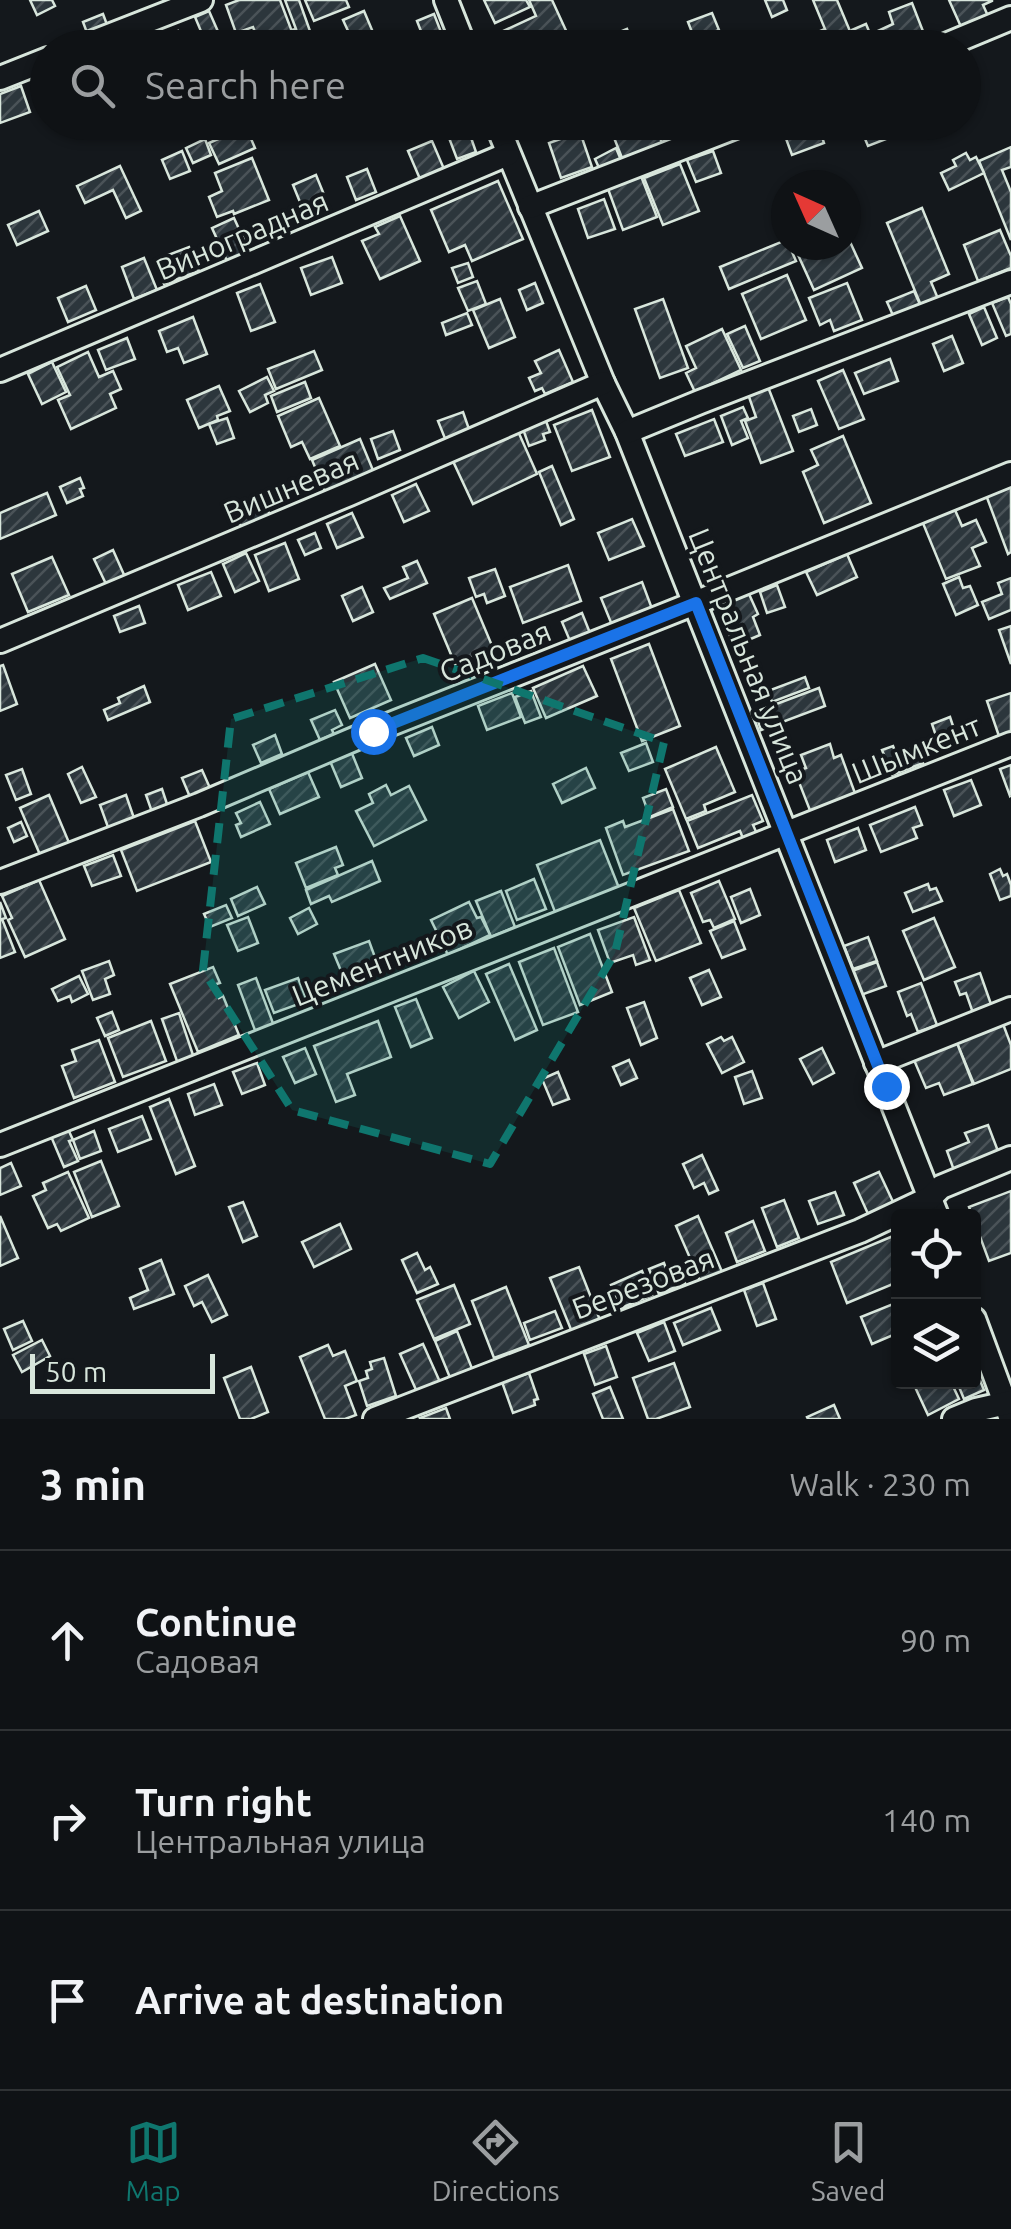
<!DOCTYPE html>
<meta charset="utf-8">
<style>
:root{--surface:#0f1215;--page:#181b1e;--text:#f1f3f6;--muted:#9b9ea0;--line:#2f3234;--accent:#0f766e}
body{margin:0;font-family:Ubuntu,sans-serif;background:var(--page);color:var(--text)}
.controls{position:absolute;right:30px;bottom:30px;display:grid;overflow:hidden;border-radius:10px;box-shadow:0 2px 8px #0004}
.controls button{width:90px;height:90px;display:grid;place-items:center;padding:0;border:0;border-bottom:2px solid var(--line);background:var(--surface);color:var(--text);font:50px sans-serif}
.compass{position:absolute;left:771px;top:170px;width:90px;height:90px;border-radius:50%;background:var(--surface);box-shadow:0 2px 8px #0004;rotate:315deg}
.scale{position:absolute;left:30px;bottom:25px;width:185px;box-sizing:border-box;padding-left:10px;border:5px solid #d8e6dc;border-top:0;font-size:28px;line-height:35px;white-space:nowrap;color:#d8e6dc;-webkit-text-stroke:8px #14181c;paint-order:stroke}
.stop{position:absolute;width:30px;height:30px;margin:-22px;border:8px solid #1a73e8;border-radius:50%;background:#fff}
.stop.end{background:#1a73e8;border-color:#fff;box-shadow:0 2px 10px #0008}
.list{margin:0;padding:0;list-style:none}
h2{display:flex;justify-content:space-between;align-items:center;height:130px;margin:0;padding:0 40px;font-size:42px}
h2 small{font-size:32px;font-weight:400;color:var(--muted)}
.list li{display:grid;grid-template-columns:65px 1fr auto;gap:30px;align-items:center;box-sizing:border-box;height:180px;padding:0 40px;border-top:2px solid var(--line)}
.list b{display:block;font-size:38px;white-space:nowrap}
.list p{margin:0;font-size:32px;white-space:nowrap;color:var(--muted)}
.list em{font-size:32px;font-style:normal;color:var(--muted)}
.icon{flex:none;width:55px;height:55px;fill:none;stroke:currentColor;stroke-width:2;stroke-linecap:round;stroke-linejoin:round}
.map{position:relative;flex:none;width:1011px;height:1419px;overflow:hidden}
.search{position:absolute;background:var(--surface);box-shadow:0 2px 8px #0004;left:30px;right:30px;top:30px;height:110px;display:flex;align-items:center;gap:25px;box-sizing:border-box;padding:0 35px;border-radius:55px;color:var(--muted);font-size:38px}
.sheet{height:670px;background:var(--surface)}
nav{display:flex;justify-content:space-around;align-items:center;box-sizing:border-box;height:140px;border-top:2px solid var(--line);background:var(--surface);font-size:28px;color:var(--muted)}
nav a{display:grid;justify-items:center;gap:5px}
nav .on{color:var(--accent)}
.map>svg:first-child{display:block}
.building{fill:url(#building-hatch);stroke:#d8e6dc;stroke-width:2.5}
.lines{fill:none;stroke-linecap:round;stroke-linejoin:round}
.minor-casing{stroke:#d8e6dc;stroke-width:28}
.minor{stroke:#14181c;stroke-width:22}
.route{stroke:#1a73e8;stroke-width:12}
.marked{fill:#0f766e;fill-opacity:0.2;stroke:#0f766e;stroke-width:8;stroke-dasharray:20 12;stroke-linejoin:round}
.labels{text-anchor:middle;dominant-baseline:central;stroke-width:8;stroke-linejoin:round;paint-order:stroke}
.street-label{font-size:30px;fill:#d8e6dc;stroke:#14181c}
</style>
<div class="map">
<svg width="1011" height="1419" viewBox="0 0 1011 1419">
<defs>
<pattern id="building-hatch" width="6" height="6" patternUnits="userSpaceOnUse" patternTransform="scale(2.5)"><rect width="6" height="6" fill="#2c363c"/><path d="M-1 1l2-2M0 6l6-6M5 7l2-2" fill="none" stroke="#4a5358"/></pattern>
</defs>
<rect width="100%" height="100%" fill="#14181c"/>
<g class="building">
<polygon points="30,0 52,0 55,6 37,15"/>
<polygon points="239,0 280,0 294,37 261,48 253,27 236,33 226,5"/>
<polygon points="285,0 299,0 316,48 298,48 292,30 296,29"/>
<polygon points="305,0 346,0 349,7 314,21"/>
<polygon points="484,0 526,0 530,7 495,23"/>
<polygon points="529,0 552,0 574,48 492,48 488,38 536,16"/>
<polygon points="765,0 783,0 787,10 772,17"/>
<polygon points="813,0 837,0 857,48 824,48 818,32 825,29"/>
<polygon points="949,0 992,0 992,1 983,5 988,16 962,29"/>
<polygon points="912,3 926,39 905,48 885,48 878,31 893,24 889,12"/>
<polygon points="209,11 223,43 213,48 208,48 195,17"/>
<polygon points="364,11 375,37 355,46 343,20"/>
<polygon points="712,13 719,30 711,33 716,48 698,48 688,22"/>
<polygon points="103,14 109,30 89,38 83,22"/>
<polygon points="434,14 441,32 424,39 417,21"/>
<polygon points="866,24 876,48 860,48 852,30"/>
<polygon points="627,29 632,42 620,48 581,48"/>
<polygon points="178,31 185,48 148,48 147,45"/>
<polygon points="48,76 48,101 42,103 34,82"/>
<polygon points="21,86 30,112 0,123 0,94"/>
<polygon points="443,122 477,122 479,128 469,132 476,152 457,159"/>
<polygon points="617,122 654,122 664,148 624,163 609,125"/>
<polygon points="665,122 686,122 691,133 672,141"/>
<polygon points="788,122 817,122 824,143 792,155 781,125"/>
<polygon points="848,122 880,122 886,139 868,146 863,134 853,137"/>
<polygon points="246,127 255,148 219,164 209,143"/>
<polygon points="580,132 592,167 561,178 549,143"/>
<polygon points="205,139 211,155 193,163 186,148"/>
<polygon points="432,141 444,169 420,179 408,151"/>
<polygon points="1011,147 1011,167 1002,170 1011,192 1011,240 979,161"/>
<polygon points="616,148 621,160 600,170 595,159"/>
<polygon points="182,151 190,171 170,179 162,160"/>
<polygon points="713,151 721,173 696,182 687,160"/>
<polygon points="966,153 970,160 976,157 984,173 949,190 941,173 956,166 953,160"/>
<polygon points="252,158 269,200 234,214 233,211 217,217 209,197 222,191 215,173"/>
<polygon points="680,164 699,211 663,225 644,178"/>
<polygon points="120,166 141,211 126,218 113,190 85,203 77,186"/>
<polygon points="367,169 376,192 356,200 347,177"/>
<polygon points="316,175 325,197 302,207 293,185"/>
<polygon points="641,176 657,217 623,230 608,189"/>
<polygon points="498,181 523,239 472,261 465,245 449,252 431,210"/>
<polygon points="604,199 615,229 588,238 578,209"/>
<polygon points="922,208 949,274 931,282 939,301 922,308 887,223"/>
<polygon points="39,211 48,231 17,245 8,225"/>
<polygon points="400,216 420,261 380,279 362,241 379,234 375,227"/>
<polygon points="234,218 249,251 227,261 212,228"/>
<polygon points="1000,230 1011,256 1011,268 978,281 964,245"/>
<polygon points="846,233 862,268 814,290 794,246 846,245"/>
<polygon points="786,240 786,245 789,245 796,261 729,289 720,267"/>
<polygon points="189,247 199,271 164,284 155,260"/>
<polygon points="332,257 342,283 311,295 301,268"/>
<polygon points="144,258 157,290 134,299 122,267"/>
<polygon points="468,263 473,277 458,283 452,268"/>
<polygon points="787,275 806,320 761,339 742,294"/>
<polygon points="477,281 486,304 468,311 458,288"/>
<polygon points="535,283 543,303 527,310 519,290"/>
<polygon points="847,283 862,320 834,331 830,320 820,325 809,298"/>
<polygon points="260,284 275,322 251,331 237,293"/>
<polygon points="86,286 96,310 68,322 58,298"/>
<polygon points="914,291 922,309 895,320 887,302"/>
<polygon points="1008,297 1011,304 1011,334 1006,336 992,303"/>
<polygon points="500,299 515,337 489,348 473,310"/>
<polygon points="663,299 688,368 660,378 635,309"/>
<polygon points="984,307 997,338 982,345 969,314"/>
<polygon points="467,313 472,325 446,335 442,323"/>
<polygon points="193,317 207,354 184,363 178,348 167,352 159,331"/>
<polygon points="745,326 760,361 743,368 727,334"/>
<polygon points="722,329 741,370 695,392 686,373 696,368 686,346"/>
<polygon points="952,336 963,363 944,371 933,344"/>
<polygon points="127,338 135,359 106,370 98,350"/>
<polygon points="559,350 573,382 545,394 542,388 535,391 529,378 541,373 535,361"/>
<polygon points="314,351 322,370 276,389 268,369"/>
<polygon points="88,352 99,377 113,371 121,389 110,394 116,408 71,429 58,400 70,395 57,367"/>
<polygon points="890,359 898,381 864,394 855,373"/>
<polygon points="52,362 66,392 42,404 28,374"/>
<polygon points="843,370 864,419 839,429 818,381"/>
<polygon points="267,377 274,391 265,395 268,403 250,412 239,391"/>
<polygon points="305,382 311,398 277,412 271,396"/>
<polygon points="219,386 230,411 217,416 218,420 199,428 187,400"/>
<polygon points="768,387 793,451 761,463 745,421 756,417 748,394"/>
<polygon points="319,398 340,446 310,459 302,442 291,447 278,416"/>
<polygon points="743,407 748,418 741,421 748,438 732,445 721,416"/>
<polygon points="811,409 817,425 799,432 793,416"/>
<polygon points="592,410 610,457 572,471 554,425"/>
<polygon points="463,412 470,432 446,441 438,421"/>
<polygon points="227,418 234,438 217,444 209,424"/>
<polygon points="714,419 723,442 685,456 676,434"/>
<polygon points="546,421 550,432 543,434 545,440 529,446 523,429"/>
<polygon points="517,429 537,474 473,504 452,459"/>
<polygon points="393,431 400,450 378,459 371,439"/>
<polygon points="843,436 871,503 824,523 803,472 818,465 811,450"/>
<polygon points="360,439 375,475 327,496 312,460"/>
<polygon points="552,466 574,519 561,525 539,472"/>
<polygon points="80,478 84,488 80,489 83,496 67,503 60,487"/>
<polygon points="416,484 429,511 404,522 392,495"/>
<polygon points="1011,486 1011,552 1008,554 986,495"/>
<polygon points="47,493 56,515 0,539 0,513"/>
<polygon points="263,497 271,518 242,530 234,508"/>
<polygon points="952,503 962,526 976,520 986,542 972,548 980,566 946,579 920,516"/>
<polygon points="352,513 363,537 337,548 327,524"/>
<polygon points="632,519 644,546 609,560 598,533"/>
<polygon points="315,533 321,548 305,555 298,540"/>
<polygon points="285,543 299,579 269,591 255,555"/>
<polygon points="113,550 125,577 107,586 94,559"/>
<polygon points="246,553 259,581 235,592 223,564"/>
<polygon points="847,554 857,577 817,595 806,572"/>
<polygon points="52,557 69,595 28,612 12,574"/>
<polygon points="417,561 427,583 390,599 384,588 408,578 403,567"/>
<polygon points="568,565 581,601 523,623 510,587"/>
<polygon points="495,569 505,596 487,603 484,594 476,597 469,578"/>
<polygon points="211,572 221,596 188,610 178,585"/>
<polygon points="959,577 963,588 970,586 978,605 956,615 943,584"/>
<polygon points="1011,578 1011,610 989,619 982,602 1002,594 998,583"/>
<polygon points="642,582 654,614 614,630 601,598"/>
<polygon points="777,585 785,607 767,613 760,592"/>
<polygon points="362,587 373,612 353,621 342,596"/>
<polygon points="749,594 758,614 753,617 760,635 734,646 718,606"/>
<polygon points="472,598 493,648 455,664 434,614"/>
<polygon points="139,606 145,623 120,632 114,616"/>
<polygon points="582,613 590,633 570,641 562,622"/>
<polygon points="1011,626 1011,664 999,630"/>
<polygon points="649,644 680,726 642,741 611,659"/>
<polygon points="375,664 391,700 350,718 334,682"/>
<polygon points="3,665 17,704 0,711 0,666"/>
<polygon points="583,666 597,696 546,718 533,688"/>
<polygon points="805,677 809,688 772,702 768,691"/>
<polygon points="144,686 150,702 108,720 104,710 120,703 118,698"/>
<polygon points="819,688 825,706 761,730 755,712"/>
<polygon points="531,691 541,717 525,723 515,697"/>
<polygon points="512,693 521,717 487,730 478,706"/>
<polygon points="1011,693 1011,738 1001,742 987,701"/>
<polygon points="335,710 342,725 332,730 334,734 320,740 311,720"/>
<polygon points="950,717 957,738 939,745 932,724"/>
<polygon points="432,727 439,745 414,756 406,738"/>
<polygon points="275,735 282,754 261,763 253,745"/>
<polygon points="646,743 653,762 629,771 621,753"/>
<polygon points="830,744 834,758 841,755 856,796 811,813 795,772 806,768 801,755"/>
<polygon points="893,746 896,754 916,747 923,763 892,775 882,750"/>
<polygon points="716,747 735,792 704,805 706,811 686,819 665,769"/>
<polygon points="351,751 362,778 341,787 330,761"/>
<polygon points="1011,765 1011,795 1010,796 1000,769"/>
<polygon points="82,767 96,797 81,803 68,774"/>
<polygon points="586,768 595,788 562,803 553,784"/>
<polygon points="22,769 31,794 16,800 6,775"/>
<polygon points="202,770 210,788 190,797 182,778"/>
<polygon points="308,772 319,797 280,814 269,789"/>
<polygon points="971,780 981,805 954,816 944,790"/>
<polygon points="386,785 391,795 409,786 426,820 374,846 356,811 373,803 369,794"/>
<polygon points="162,789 168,807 152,812 146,795"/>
<polygon points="666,789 673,807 650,817 643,798"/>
<polygon points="49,795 70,845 41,857 20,808"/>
<polygon points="126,795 135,821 109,830 100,805"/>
<polygon points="752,795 763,821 753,825 758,836 744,841 740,831 698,848 687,821"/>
<polygon points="260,802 270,824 241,837 236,825 241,823 236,813"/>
<polygon points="915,807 922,825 913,828 917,838 881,852 870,825"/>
<polygon points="673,809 689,851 623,875 606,828 623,821 625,827"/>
<polygon points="195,821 211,862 137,891 121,850"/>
<polygon points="21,822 27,836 14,842 8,828"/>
<polygon points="858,828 866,850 835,862 827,840"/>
<polygon points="600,840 619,888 555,912 537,865"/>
<polygon points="336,847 343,865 335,868 338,875 306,888 296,863"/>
<polygon points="113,855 121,876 92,886 84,866"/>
<polygon points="372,861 380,881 332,902 329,896 311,904 306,890"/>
<polygon points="1000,869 1003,876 1007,874 1011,885 1011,896 1000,900 990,874"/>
<polygon points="534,879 546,909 517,920 506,891"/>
<polygon points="39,880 65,939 25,957 8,920 12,918 2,896"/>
<polygon points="719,881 735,919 714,928 710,920 703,922 691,893"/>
<polygon points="928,884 930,890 936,888 942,901 913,912 905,893"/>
<polygon points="257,887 265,904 238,916 231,899"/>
<polygon points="750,889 760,915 741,923 731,897"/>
<polygon points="679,890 701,943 656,961 634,908"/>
<polygon points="501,891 515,927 491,937 476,901"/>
<polygon points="0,902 6,918 2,919 15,952 0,958"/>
<polygon points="469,902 477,918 481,917 490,935 448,955 431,920"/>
<polygon points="226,905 232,918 210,927 204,914"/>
<polygon points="309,908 317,924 298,934 290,918"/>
<polygon points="248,917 258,943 238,951 227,925"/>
<polygon points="634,917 650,960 636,965 633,955 610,963 598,930"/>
<polygon points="934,918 955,967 924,980 903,931"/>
<polygon points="734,921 745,949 722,958 710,931"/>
<polygon points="590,934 612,992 580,1005 558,947"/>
<polygon points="868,937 877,961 853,969 844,946"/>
<polygon points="369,941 380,971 346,983 334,954"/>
<polygon points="554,948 578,1012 543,1025 519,962"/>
<polygon points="109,961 114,975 105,979 110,994 93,1000 82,971"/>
<polygon points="877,962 886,986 861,995 852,971"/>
<polygon points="509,964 537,1030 515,1040 486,974"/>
<polygon points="213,967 220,983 213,985 219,998 223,996 239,1035 198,1052 170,984"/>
<polygon points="709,970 721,997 702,1005 690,978"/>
<polygon points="474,971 489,1002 459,1018 443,987"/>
<polygon points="980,973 992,1007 973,1013 966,993 960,995 955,982"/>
<polygon points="79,976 88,994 72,1002 70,996 58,1001 52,989"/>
<polygon points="256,978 274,1026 256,1033 238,985"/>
<polygon points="298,978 307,1001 274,1013 265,990"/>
<polygon points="921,983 937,1025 918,1032 911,1014 907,1016 898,992"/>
<polygon points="416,999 432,1038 411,1047 395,1007"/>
<polygon points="644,1002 657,1038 641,1045 627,1008"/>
<polygon points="112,1012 119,1030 105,1036 97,1018"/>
<polygon points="179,1013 194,1058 178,1064 162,1019"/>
<polygon points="151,1021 166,1061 123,1077 108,1038"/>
<polygon points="378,1021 391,1057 347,1074 355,1095 336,1102 314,1046"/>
<polygon points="1003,1024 1011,1045 1011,1069 974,1084 957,1043"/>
<polygon points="721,1037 724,1041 732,1037 744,1062 722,1073 707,1044"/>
<polygon points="99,1040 115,1082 74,1098 62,1066 76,1061 72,1050"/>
<polygon points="957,1043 973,1084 944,1095 939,1083 926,1088 914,1060"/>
<polygon points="305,1048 316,1074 295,1083 283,1057"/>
<polygon points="822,1048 834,1073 813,1084 800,1059"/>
<polygon points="629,1060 637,1078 621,1085 613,1067"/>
<polygon points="257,1063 265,1085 242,1094 233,1072"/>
<polygon points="752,1071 762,1098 744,1104 735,1077"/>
<polygon points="558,1072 569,1099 553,1105 542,1079"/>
<polygon points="214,1084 222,1105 195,1115 188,1094"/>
<polygon points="169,1099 195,1166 176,1174 150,1107"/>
<polygon points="142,1116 151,1139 118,1152 109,1129"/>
<polygon points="988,1125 1001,1159 956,1176 947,1151 969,1142 965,1133"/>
<polygon points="67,1127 73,1140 69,1141 78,1161 64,1167 50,1134"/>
<polygon points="94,1131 101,1151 80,1159 73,1140"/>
<polygon points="702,1155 718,1190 709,1194 704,1183 694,1188 683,1164"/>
<polygon points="101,1161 119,1206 92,1217 74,1172"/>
<polygon points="11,1163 21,1186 0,1195 0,1168"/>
<polygon points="68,1172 89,1218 61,1231 57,1224 48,1228 33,1196 46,1190 43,1183"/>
<polygon points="879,1172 894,1204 869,1216 854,1183"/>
<polygon points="1011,1191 1011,1253 989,1261 969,1207"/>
<polygon points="835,1192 844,1215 818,1224 809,1201"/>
<polygon points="784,1200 799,1238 777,1247 762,1208"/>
<polygon points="243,1202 257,1236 243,1242 229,1207"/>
<polygon points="0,1216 18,1258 0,1266"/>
<polygon points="698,1216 723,1274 701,1283 676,1226"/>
<polygon points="753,1221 765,1251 737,1262 726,1233"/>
<polygon points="340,1224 351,1249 314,1267 302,1242"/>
<polygon points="898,1234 898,1282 847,1303 831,1262"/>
<polygon points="417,1253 425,1270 430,1267 438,1284 417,1293 402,1260"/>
<polygon points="161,1260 174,1294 134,1309 130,1298 148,1290 140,1269"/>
<polygon points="664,1263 668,1274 680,1269 685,1283 659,1294 649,1269"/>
<polygon points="579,1267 600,1320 572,1332 550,1278"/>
<polygon points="642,1271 652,1295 621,1308 611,1285"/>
<polygon points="208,1275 227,1315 212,1322 202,1302 194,1306 185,1286"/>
<polygon points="763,1283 776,1319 757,1326 744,1290"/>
<polygon points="454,1285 470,1324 434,1339 417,1300"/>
<polygon points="506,1287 529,1345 494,1358 472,1301"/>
<polygon points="898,1302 898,1333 872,1344 861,1317"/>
<polygon points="711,1308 720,1330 683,1345 674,1323"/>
<polygon points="555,1311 562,1328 530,1340 524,1323"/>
<polygon points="23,1321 32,1341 13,1350 4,1329"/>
<polygon points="664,1322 675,1351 649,1361 637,1333"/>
<polygon points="457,1331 473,1371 451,1380 435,1341"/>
<polygon points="42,1340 50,1356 22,1372 13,1355"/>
<polygon points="423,1344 440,1382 417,1392 400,1354"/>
<polygon points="328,1345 333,1356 345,1351 357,1381 345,1386 356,1415 345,1419 325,1419 300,1357"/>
<polygon points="606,1346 617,1377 595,1385 584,1354"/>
<polygon points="384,1358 396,1396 367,1406 359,1381 368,1378 366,1371 372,1369 370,1362"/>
<polygon points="674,1363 690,1407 656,1419 648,1419 633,1378"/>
<polygon points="974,1366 984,1390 964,1399 957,1382 974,1382"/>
<polygon points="251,1367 268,1412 251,1419 240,1419 224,1378"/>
<polygon points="529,1373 538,1399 534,1400 535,1405 513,1413 502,1382"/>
<polygon points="918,1382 951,1382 959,1399 928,1415 915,1387 920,1385"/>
<polygon points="610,1387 623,1419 603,1419 593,1394"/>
<polygon points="834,1405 840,1419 808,1419 807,1417"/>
<polygon points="446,1408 450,1419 421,1419 420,1418"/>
</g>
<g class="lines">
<g class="minor-casing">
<g id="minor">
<polyline points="446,0 465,48"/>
<polyline points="78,48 201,0"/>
<polyline points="939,48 1011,18"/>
<polyline points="0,78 48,59"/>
<polyline points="496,122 603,383 627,432 937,1216"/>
<polyline points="530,207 748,122"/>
<polyline points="0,370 508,154"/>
<polyline points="627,432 700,402 1011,282"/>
<polyline points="0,641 349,494 603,383"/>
<polyline points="0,882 199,805 373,731 695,603 1011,474"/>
<polyline points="876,1063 1011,1009"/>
<polyline points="0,1145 1011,744"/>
<polyline points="974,1319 1011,1419"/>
<polyline points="375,1419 860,1231 930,1198 941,1187 1011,1158"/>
<polyline points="954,1419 976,1410 1011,1402"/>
</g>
</g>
<use href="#minor" class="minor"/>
</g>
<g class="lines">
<polyline class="route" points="373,731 696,603 886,1086"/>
</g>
<path class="marked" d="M 423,658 L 664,742 L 615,953 L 490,1164 L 292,1110 L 203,970 L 231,719 Z"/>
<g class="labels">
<g class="street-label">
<text transform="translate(242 235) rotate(-23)">Виноградная</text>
<text transform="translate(291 486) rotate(-23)">Вишневая</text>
<text transform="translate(495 651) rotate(-22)">Садовая</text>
<text transform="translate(749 656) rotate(68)">Центральная улица</text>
<text transform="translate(916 749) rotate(-22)">Шымкент</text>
<text transform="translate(382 961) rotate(-22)">Цементников</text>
<text transform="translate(643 1283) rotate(-21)">Березовая</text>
</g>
</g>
</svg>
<div class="controls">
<button><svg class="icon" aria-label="locate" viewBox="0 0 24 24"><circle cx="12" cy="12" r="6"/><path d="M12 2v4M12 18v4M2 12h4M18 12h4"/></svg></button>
<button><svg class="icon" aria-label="layers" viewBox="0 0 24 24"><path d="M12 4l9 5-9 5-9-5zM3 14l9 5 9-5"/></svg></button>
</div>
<svg class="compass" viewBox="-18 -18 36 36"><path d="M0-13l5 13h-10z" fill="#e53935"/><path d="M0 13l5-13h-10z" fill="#9b9ea0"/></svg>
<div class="scale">50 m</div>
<div class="stop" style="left:373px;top:731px"></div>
<div class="stop end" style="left:886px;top:1086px"></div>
<div class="search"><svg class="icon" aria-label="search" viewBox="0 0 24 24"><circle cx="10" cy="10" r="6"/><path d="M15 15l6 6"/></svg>Search here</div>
</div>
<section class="sheet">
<h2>3 min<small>Walk · 230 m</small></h2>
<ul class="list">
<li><svg class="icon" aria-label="ahead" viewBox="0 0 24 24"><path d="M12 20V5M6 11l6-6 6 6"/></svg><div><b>Continue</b><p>Садовая</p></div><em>90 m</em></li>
<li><svg class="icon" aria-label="right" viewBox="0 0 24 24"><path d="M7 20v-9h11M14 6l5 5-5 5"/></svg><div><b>Turn right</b><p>Центральная улица</p></div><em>140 m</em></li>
<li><svg class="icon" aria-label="arrive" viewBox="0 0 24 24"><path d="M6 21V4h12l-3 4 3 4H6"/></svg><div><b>Arrive at destination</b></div></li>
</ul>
</section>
<nav>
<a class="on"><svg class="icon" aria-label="map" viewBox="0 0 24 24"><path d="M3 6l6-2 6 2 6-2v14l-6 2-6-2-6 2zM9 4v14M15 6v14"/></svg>Map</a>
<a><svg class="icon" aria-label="directions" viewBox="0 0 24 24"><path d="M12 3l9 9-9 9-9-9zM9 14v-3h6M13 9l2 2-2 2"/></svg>Directions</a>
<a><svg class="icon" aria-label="saved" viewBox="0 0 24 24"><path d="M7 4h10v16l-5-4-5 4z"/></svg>Saved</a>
</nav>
